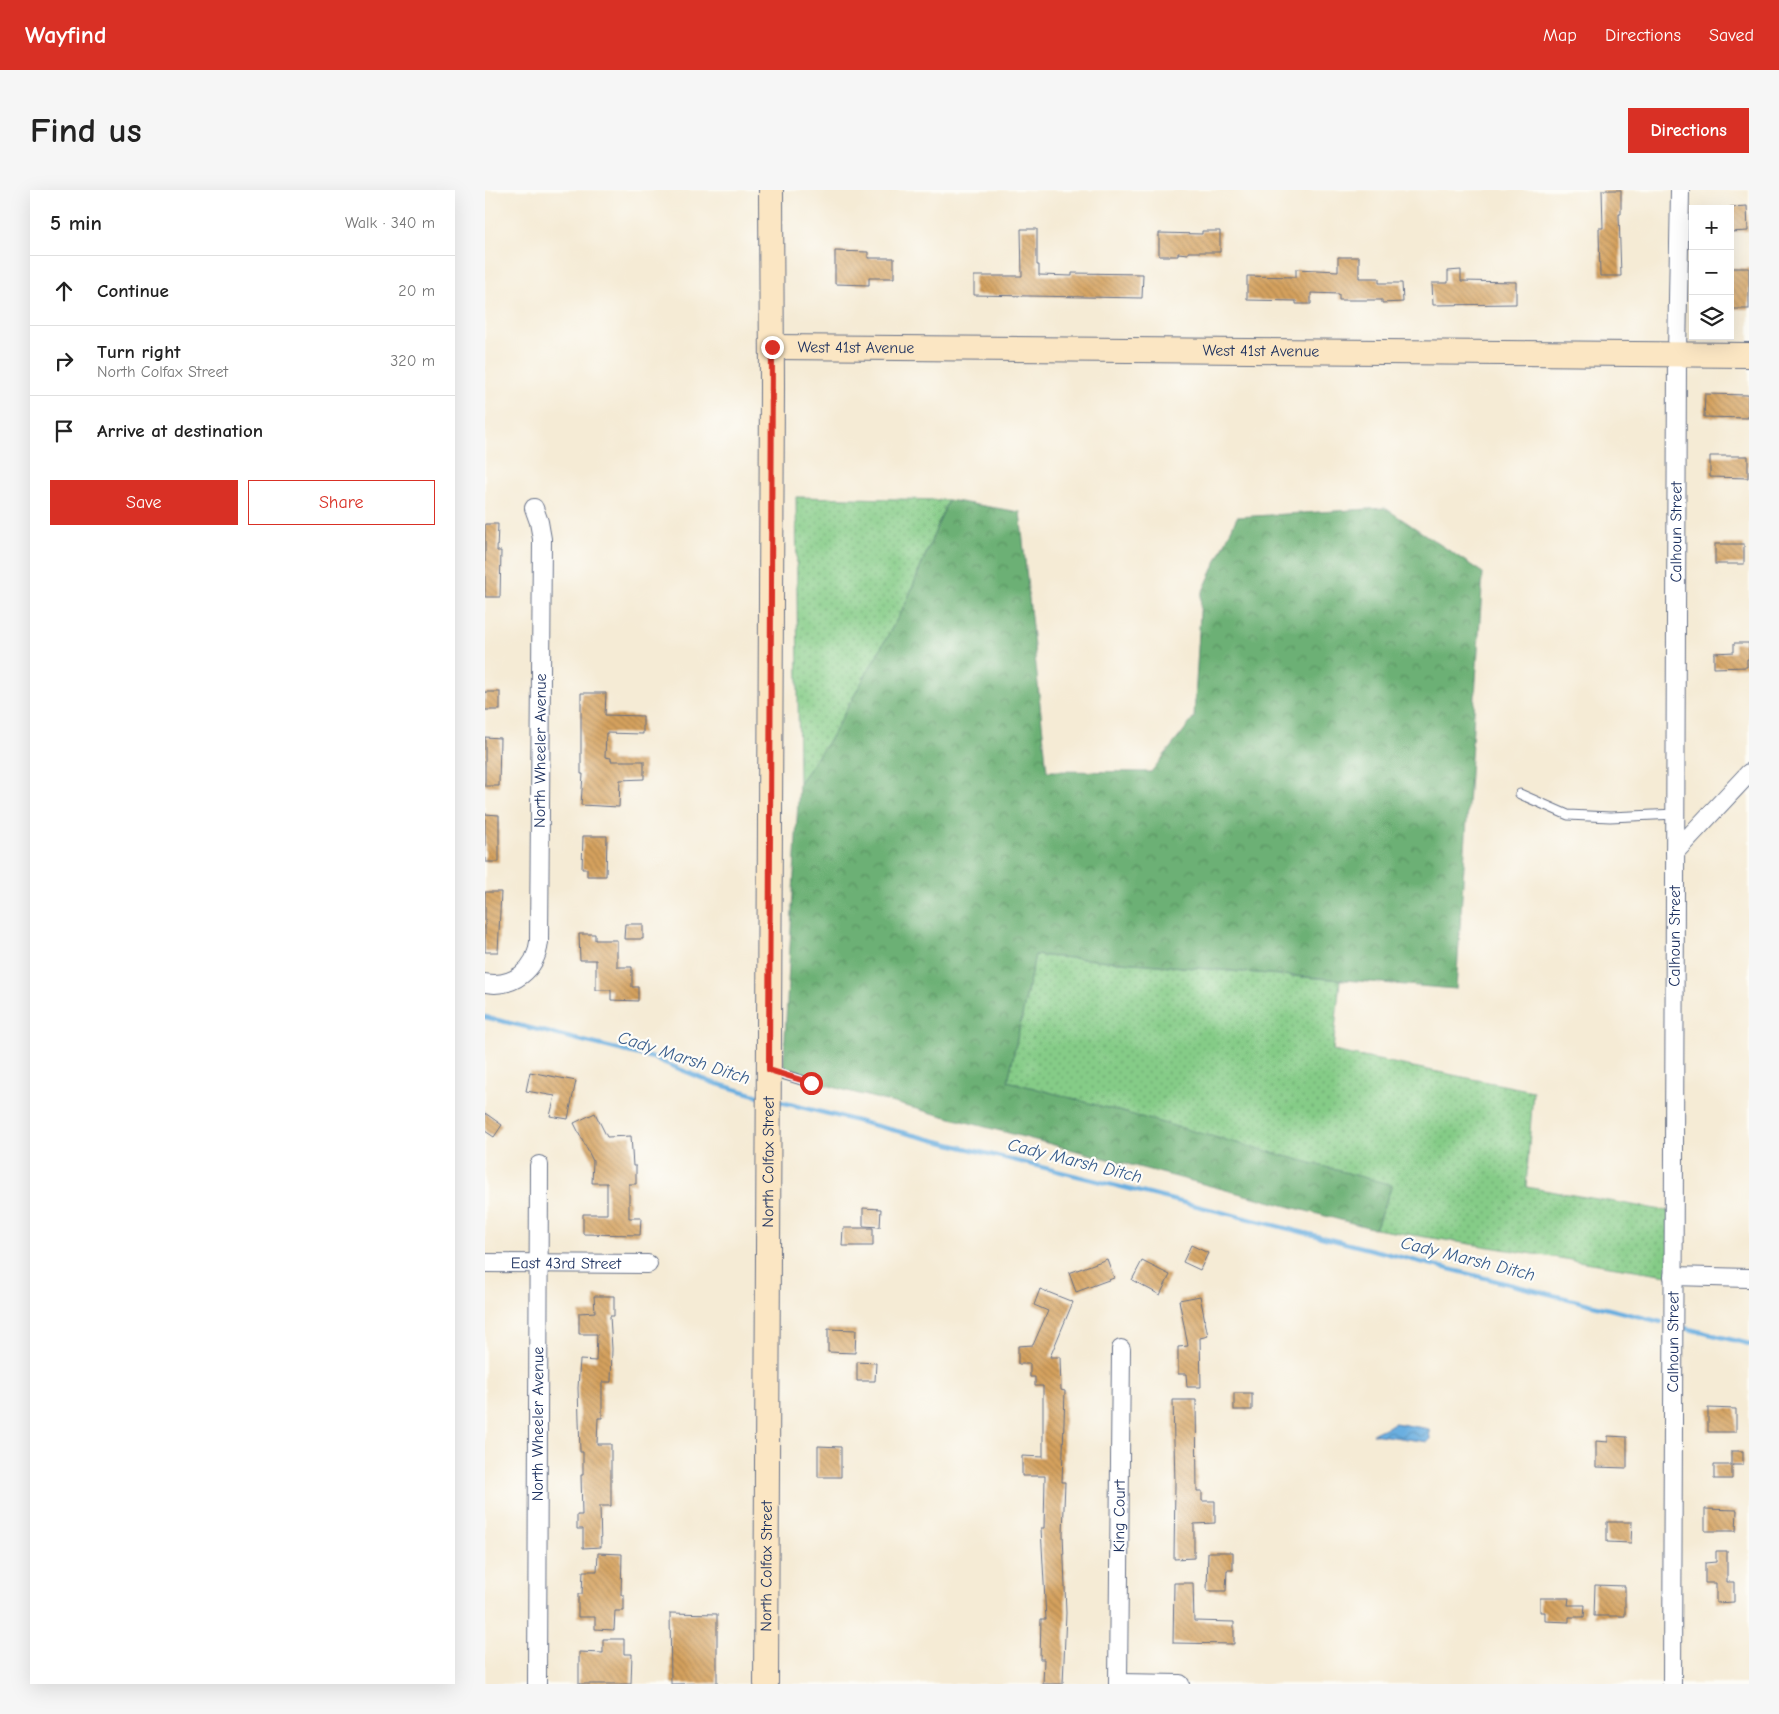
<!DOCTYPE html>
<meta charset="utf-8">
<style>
:root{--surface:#fff;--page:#f6f6f6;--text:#222;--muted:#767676;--line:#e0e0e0;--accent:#d93025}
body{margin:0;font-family:"Comic Neue",sans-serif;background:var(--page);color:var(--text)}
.controls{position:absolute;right:15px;top:15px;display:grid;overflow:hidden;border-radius:0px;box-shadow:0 5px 20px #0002}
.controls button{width:45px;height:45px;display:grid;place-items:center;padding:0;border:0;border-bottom:1px solid var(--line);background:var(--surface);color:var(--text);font:25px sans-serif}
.stop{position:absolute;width:15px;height:15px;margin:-11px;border:4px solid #d93025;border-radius:50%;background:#fff}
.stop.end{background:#d93025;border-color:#fff;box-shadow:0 1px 5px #0008}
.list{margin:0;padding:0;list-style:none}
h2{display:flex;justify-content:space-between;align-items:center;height:65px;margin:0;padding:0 20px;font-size:21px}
h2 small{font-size:16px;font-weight:400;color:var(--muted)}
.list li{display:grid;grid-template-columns:32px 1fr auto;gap:15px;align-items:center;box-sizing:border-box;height:70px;padding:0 20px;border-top:1px solid var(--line)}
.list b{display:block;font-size:19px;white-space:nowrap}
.list p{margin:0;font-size:16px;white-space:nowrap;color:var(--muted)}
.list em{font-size:16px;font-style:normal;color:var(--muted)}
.actions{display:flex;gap:10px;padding:15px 20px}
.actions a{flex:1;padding:11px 0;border:1px solid var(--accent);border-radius:0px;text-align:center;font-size:18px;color:var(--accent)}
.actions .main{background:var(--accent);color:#fff}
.icon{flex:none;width:28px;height:28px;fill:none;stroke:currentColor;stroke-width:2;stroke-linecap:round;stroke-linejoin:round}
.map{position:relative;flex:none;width:1264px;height:1494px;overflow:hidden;border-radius:0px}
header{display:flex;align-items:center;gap:30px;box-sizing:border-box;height:70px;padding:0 25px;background:var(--accent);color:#fff}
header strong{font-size:24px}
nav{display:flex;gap:28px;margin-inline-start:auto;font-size:18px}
.intro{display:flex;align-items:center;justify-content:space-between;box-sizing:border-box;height:120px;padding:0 30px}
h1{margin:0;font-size:35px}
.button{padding:12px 22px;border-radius:0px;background:var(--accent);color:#fff;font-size:18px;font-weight:700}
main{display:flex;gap:30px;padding:0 30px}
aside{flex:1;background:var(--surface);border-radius:0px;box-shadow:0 5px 20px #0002}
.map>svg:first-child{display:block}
.grass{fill:url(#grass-dots);stroke:#507e72}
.forest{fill:url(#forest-crowns);stroke:#447069}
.water{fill:url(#water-waves);stroke:#426f9f}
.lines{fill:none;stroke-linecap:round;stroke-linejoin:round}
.stream{stroke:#6aafe0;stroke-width:4.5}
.building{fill:url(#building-back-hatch)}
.lane-casing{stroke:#677188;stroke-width:11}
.street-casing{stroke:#677188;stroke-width:20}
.secondary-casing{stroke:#677188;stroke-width:26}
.lane{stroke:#fff;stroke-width:9}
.street{stroke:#fff;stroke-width:18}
.secondary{stroke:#fbe6c3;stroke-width:24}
.route{stroke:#d93025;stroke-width:6}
.labels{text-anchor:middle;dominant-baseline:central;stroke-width:4.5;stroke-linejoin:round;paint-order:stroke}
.street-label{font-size:16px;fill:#1b2f5e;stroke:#fdfcf7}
.water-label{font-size:18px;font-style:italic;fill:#375c8c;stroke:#fdfcf7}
</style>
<header>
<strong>Wayfind</strong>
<nav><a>Map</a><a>Directions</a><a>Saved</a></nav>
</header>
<div class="intro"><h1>Find us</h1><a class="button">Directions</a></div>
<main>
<aside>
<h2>5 min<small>Walk · 340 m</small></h2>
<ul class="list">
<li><svg class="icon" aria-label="ahead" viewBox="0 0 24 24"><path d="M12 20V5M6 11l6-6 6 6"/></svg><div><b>Continue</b></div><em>20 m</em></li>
<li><svg class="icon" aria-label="right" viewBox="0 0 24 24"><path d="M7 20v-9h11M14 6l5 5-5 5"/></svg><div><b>Turn right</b><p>North Colfax Street</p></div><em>320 m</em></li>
<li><svg class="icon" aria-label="arrive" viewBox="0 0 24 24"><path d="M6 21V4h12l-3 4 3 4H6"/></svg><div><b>Arrive at destination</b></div></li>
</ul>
<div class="actions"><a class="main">Save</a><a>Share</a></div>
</aside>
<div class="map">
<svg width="1264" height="1494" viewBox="0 0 1264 1494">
<defs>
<pattern id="grass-dots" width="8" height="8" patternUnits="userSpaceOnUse" patternTransform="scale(1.25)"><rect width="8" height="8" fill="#85cc87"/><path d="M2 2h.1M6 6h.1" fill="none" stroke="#6ca672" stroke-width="1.8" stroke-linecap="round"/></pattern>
<pattern id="forest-crowns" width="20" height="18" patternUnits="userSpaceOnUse" patternTransform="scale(1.25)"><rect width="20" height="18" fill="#6cb074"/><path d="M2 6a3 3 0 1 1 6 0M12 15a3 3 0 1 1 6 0" fill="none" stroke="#589062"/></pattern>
<pattern id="water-waves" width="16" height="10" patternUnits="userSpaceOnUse" patternTransform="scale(1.25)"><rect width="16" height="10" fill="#6aafe0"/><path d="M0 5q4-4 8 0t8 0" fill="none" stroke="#568fb9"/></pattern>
<pattern id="building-back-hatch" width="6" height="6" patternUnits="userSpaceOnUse" patternTransform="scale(1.25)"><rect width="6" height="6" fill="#d5a15d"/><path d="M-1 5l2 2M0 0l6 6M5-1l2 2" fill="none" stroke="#ac8450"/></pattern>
</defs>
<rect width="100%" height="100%" fill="#fdfcf7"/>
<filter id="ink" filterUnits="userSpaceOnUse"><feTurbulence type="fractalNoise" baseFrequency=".02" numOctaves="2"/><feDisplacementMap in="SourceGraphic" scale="10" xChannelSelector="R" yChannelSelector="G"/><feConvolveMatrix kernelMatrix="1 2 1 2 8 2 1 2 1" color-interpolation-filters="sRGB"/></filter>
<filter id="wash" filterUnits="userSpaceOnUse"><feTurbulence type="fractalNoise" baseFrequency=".0096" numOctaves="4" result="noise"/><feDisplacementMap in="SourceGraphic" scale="20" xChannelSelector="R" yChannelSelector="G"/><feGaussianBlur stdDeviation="1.12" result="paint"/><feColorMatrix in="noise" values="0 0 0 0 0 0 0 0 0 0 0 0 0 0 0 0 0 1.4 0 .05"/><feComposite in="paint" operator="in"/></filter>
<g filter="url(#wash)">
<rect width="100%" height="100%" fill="#f5ebd5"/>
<g class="grass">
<polygon points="311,307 463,310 421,413 345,549 314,593"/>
<polygon points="550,765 855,790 848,861 1048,901 1041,997 1189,1022 1188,1086 890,1039 907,996 523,891"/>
</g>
<polygon class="forest" points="463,310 535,322 562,581 666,582 709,528 716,405 752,327 900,318 998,383 971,799 550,765 523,891 907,995 890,1039 298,884 314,593 345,549 421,413"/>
<polygon class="water" points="910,1233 944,1239 945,1249 943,1252 887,1244"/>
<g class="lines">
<g class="stream">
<polyline points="0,827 168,868 226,892 277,907"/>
<polyline points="292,911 1176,1132"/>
<polyline points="1200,1138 1264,1154"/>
</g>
</g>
<g id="blocks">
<g class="building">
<polygon points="1117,0 1136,0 1136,24 1134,24 1136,86 1115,86 1114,38 1118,38"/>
<polygon points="1262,16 1263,41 1245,42 1245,17"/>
<polygon points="536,39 552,39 552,75 554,75 554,85 587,86 587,83 658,84 657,108 489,105 489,86 537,86"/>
<polygon points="717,41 735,41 735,62 703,62 703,64 693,63 693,66 674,66 674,43 717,44"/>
<polygon points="350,61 383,62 383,68 409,68 409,88 384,88 384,95 350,94"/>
<polygon points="853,67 874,67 874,88 894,88 894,93 917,93 918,112 897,113 897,110 854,110 854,104 826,103 826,114 811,114 811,111 762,110 762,86 811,87 811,79 853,81"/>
<rect x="1245" y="78" width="19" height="41"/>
<polygon points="976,80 976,91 1031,92 1031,114 948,115 947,93 963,93 963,81"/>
<polygon points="1220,204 1263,205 1263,228 1219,227"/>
<polygon points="1225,266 1263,266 1263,288 1225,287"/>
<polygon points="0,334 13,334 12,361 16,361 15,407 0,407"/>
<rect x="1230" y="354" width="29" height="20"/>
<polygon points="1249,453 1264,453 1264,469 1262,469 1262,477 1229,478 1229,463 1249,462"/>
<rect x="0" y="502" width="15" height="18"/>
<polygon points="96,503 121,503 120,525 158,526 158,544 121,543 120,567 126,568 126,571 159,571 159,589 135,590 134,617 96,615 98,584 96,584"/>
<polygon points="0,547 15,548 14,596 0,596"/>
<polygon points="0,624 14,625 14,672 0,672"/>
<polygon points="98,646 122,646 121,686 102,686 102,679 97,679"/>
<polygon points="0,702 16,702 13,762 0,762"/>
<polygon points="140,734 158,734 158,749 139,749"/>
<polygon points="94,744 110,744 110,750 132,750 132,777 147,777 147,797 153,797 153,811 126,810 126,800 111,800 111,770 95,770"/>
<polygon points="45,882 91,891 83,929 65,926 70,906 41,901"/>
<polygon points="0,923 17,935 9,947 0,941"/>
<polygon points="110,923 122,947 146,946 148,976 151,976 151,994 144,994 144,1028 156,1028 155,1045 98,1044 98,1024 122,1024 122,993 107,993 108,971 89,933"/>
<polygon points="378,1018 396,1019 395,1037 378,1036"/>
<polygon points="358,1038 388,1038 388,1056 357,1056"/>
<polygon points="706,1055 723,1063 715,1080 698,1072"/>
<polygon points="622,1069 629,1088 591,1102 584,1083"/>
<polygon points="657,1071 685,1085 675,1105 647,1090"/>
<polygon points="555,1099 588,1112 565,1167 575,1167 576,1200 580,1201 577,1292 580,1292 578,1344 581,1423 578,1494 558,1494 559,1469 555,1469 556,1429 561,1429 556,1338 559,1338 560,1286 537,1286 537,1266 558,1267 558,1196 550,1196 550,1187 545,1187 545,1174 533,1174 533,1156 548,1155 563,1121 549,1115"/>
<polygon points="109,1106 129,1106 129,1126 125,1126 127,1159 126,1192 117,1192 117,1228 113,1228 112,1254 126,1254 126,1316 115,1316 116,1357 98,1358 98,1339 92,1339 92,1325 97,1325 96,1285 98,1285 98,1262 95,1262 93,1198 95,1170 111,1171 112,1144 94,1144 94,1123 110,1122"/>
<polygon points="715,1106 723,1146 715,1148 716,1197 702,1197 701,1184 693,1184 693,1157 703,1156 694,1110"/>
<polygon points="343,1139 371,1140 370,1163 343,1162"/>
<polygon points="372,1172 391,1173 390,1191 372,1191"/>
<rect x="749" y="1203" width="18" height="17"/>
<polygon points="688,1210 711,1210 712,1301 717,1301 717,1311 730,1311 730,1333 709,1334 709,1368 689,1369 690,1293"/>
<polygon points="1223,1218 1251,1219 1251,1242 1223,1242"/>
<polygon points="1123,1246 1142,1247 1142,1278 1111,1277 1111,1251 1123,1252"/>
<polygon points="333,1256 356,1257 356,1287 333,1287"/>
<polygon points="1246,1261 1258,1261 1258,1275 1247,1275 1247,1289 1229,1289 1229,1275 1246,1275"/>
<polygon points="1220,1319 1252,1320 1251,1341 1220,1341"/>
<polygon points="1122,1332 1147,1332 1146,1353 1122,1352"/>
<polygon points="1231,1361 1242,1361 1242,1392 1249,1392 1249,1412 1231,1413 1231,1393 1220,1393 1220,1373 1231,1372"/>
<polygon points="723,1362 748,1362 748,1380 742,1380 741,1401 722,1401"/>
<polygon points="113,1363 137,1364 136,1405 139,1405 139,1421 130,1421 129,1440 110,1439 110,1427 93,1427 93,1404 97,1404 98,1381 112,1381"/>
<polygon points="689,1393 708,1393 709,1431 749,1432 749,1454 688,1453"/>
<polygon points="1110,1395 1140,1396 1140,1426 1109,1426"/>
<polygon points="1055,1408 1084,1408 1083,1415 1100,1415 1099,1427 1084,1427 1084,1432 1060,1431 1060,1422 1055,1422"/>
<polygon points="185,1423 232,1424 232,1493 186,1494"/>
<polygon points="118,1449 139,1449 139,1464 147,1464 146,1494 94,1494 94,1462 118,1463"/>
</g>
</g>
</g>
<g filter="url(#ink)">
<use href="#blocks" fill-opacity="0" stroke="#677188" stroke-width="1"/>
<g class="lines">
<g class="lane-casing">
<g id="lane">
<polyline points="1035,604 1083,625 1125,627 1191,624"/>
<polyline points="284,880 326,893"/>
</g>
</g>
<g class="street-casing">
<g id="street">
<polyline points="1190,662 1264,583"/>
<path id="s1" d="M 0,793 C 28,798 51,780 54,752 L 57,349 L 54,332 L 49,318"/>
<path id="s2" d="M 0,1073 L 163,1074"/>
<polyline points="1188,1086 1264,1088"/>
<polyline points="633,1493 695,1494"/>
<path id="s3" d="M 52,1494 L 54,975"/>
<path id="s4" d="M 633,1494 L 636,1159"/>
<path id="s5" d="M 1187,1494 L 1192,164 L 1195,0"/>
</g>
</g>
<g class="secondary-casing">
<g id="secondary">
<path id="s6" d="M 287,157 L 1264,165"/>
<path id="s7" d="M 281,1494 L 287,195 L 286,0"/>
</g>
</g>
<use href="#lane" class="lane"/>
<use href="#street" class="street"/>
<use href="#secondary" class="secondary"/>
</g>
</g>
<g class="lines" filter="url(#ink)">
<polyline class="route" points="287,157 284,880 326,893"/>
</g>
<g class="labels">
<g class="street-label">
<text stroke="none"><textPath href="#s6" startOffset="84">West 41st Avenue</textPath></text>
<text stroke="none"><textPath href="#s6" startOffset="489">West 41st Avenue</textPath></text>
<text stroke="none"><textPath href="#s5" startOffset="1152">Calhoun Street</textPath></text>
<text stroke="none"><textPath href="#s1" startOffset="268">North Wheeler Avenue</textPath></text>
<text stroke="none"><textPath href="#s5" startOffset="748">Calhoun Street</textPath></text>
<text stroke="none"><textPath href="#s7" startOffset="522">North Colfax Street</textPath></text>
<text stroke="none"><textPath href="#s2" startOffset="81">East 43rd Street</textPath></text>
<text stroke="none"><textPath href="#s5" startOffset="342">Calhoun Street</textPath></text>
<text stroke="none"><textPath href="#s3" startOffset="260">North Wheeler Avenue</textPath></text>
<text stroke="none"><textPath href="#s4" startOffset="168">King Court</textPath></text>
<text stroke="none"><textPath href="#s7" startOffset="118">North Colfax Street</textPath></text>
</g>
<g class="water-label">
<text transform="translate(199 868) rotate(18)">Cady Marsh Ditch</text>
<text transform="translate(590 971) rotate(14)">Cady Marsh Ditch</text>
<text transform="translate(983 1069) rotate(14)">Cady Marsh Ditch</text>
</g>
</g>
</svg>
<div class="controls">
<button>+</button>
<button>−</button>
<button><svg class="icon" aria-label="layers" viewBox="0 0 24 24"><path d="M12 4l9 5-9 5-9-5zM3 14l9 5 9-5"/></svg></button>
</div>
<div class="stop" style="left:326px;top:893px"></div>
<div class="stop end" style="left:287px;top:157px"></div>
</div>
</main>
